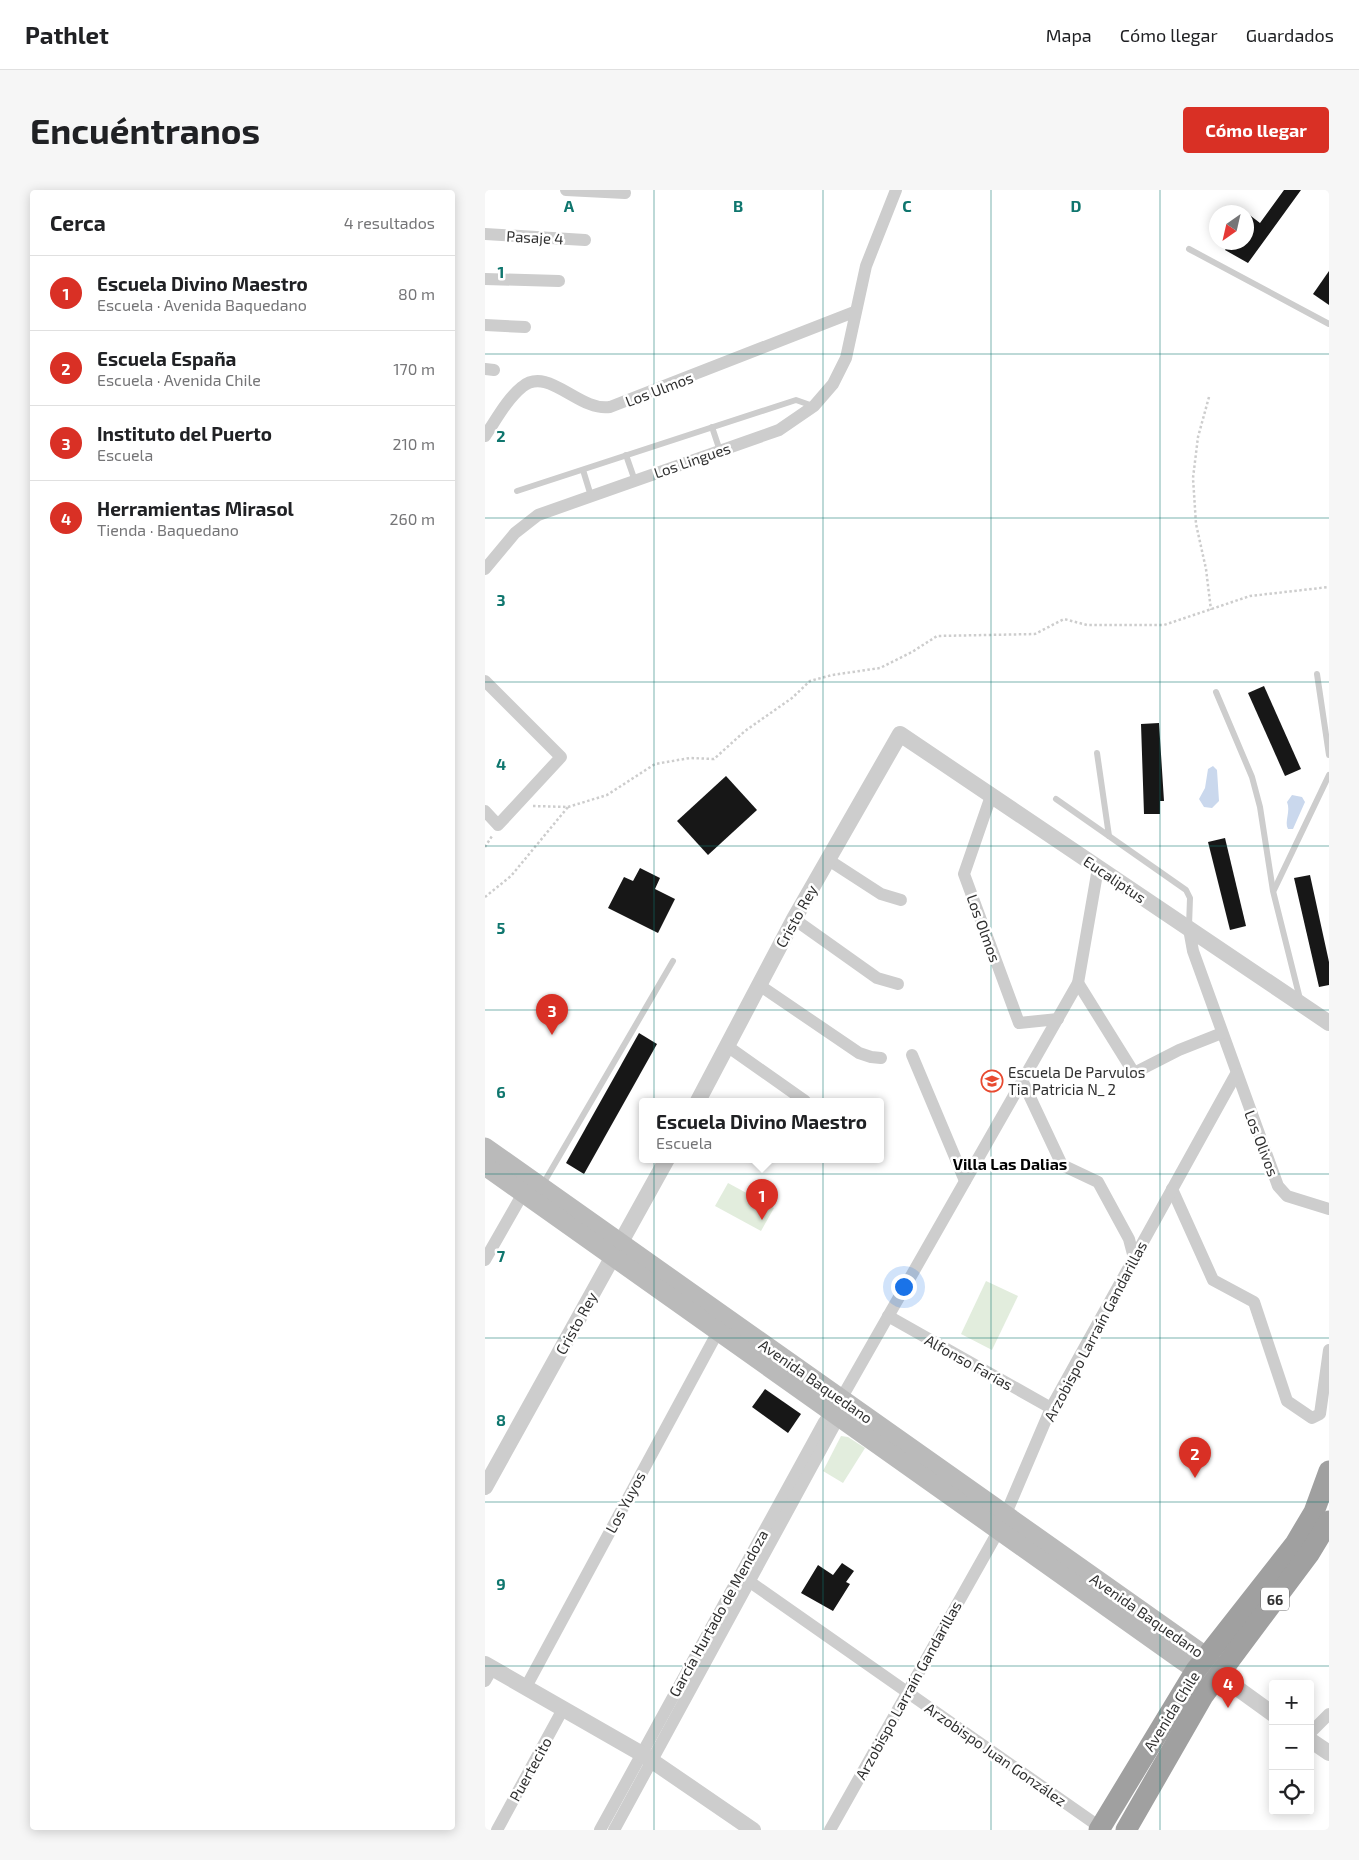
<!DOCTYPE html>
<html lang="es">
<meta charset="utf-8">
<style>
:root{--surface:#fff;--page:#f6f6f6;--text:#202124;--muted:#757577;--line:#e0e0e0;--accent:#d93025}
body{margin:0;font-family:"Exo 2",sans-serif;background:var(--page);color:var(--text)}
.controls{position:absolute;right:15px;bottom:15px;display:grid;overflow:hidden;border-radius:5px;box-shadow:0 2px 12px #0003}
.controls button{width:45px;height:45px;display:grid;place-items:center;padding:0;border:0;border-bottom:1px solid var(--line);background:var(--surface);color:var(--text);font:25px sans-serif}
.compass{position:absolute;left:724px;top:15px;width:45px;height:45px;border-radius:50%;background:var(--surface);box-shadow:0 2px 12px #0003;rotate:214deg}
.you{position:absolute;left:418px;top:1096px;width:18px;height:18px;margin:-12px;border:4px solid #fff;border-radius:50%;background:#1a73e8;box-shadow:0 0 0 8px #1a73e833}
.badge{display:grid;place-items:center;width:32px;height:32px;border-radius:50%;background:var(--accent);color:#fff;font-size:16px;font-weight:700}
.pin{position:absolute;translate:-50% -41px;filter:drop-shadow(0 1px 2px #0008)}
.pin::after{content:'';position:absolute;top:26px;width:18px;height:15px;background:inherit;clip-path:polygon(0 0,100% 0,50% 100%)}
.popup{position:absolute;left:154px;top:908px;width:245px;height:65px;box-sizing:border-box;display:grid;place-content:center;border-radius:5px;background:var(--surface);filter:drop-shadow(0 1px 4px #0005);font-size:16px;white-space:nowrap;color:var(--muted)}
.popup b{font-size:19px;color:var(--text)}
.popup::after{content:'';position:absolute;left:50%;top:100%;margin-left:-10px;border:10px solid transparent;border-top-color:var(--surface)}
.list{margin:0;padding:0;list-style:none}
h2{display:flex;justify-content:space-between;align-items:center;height:65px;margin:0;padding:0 20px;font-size:21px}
h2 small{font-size:16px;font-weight:400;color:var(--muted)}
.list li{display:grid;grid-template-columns:32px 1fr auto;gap:15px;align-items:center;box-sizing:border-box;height:75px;padding:0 20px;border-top:1px solid var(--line)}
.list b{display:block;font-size:19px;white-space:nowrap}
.list p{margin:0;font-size:16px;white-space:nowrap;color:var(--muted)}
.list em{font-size:16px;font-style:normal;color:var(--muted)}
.icon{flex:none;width:28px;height:28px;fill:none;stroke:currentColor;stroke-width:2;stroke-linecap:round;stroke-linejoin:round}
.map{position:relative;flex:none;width:844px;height:1640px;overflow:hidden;border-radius:5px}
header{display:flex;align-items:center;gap:30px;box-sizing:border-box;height:70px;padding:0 25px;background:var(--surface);border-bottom:1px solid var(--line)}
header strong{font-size:24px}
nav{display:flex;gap:28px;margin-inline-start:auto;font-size:18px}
.intro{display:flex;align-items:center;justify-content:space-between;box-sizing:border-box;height:120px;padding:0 30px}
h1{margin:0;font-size:35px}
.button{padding:12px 22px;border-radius:5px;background:var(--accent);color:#fff;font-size:18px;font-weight:700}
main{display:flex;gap:30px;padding:0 30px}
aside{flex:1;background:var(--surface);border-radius:5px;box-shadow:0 2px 12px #0003}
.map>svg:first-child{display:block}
.green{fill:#e2eddd}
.water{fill:#cad8ed}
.building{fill:#171717}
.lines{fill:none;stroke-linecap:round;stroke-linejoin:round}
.path{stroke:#cdcdcd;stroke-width:2.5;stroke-dasharray:2.5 2.5;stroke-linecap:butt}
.service{stroke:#cdcdcd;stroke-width:6}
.minor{stroke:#cdcdcd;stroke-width:12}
.tertiary{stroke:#cdcdcd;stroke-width:16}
.secondary{stroke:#bababa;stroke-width:19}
.trunk{stroke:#a0a0a0;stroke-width:21}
.grid{fill:none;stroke:#0f766e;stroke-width:1;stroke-opacity:0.55}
.labels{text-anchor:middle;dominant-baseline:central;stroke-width:5;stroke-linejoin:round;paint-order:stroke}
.shield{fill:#fff;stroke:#6e6e6e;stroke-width:1}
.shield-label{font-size:14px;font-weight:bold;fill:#303030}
.street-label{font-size:15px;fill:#303030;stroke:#fff}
.poi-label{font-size:15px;fill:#303030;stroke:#fff;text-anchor:start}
.neighbourhood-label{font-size:16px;font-weight:bold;fill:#000;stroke:#fff}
.grid-label{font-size:16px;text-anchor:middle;font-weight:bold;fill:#0f766e;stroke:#fff;stroke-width:5;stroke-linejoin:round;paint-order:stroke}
</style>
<header>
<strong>Pathlet</strong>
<nav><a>Mapa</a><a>Cómo llegar</a><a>Guardados</a></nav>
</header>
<div class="intro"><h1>Encuéntranos</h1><a class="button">Cómo llegar</a></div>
<main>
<aside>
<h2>Cerca<small>4 resultados</small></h2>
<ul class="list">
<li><span class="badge">1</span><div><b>Escuela Divino Maestro</b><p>Escuela · Avenida Baquedano</p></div><em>80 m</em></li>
<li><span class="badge">2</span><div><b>Escuela España</b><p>Escuela · Avenida Chile</p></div><em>170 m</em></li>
<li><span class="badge">3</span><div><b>Instituto del Puerto</b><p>Escuela</p></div><em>210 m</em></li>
<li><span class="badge">4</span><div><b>Herramientas Mirasol</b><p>Tienda · Baquedano</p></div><em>260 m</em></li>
</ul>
</aside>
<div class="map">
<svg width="844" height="1640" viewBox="0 0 844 1640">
<rect width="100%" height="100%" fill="#fff"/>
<g class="green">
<polygon points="243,993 289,1018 276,1041 230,1016"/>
<polygon points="501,1091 533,1106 507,1160 476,1144"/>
<polygon points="356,1246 363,1247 380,1258 358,1293 338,1281"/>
</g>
<g class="water">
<polygon points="728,576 732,580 734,611 727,618 719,617 714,609 720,598 723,579"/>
<path d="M 807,605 L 817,607 L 820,612 L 808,639 L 803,639 C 799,632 806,621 802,612 Z"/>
</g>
<g class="building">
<polygon points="799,0 816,0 763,73 740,60 746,52 762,52 762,23 775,33"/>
<polygon points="844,81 844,115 828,104"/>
<polygon points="779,496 816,579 800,586 763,503"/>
<polygon points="674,533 679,611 675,611 675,624 659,624 656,534"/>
<polygon points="241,586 272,620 223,665 192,631"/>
<polygon points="740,648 761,736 745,740 723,652"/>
<polygon points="155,678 175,688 170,699 190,709 173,743 123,718 139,687 148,691"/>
<polygon points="825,685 844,772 844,795 834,797 809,688"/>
<polygon points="154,843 172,854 99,984 81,973"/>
<polygon points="280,1199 316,1224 303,1243 267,1217"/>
<polygon points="357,1373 369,1381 361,1392 365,1394 348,1421 316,1403 333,1375 348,1385"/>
</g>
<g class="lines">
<g class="path">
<polyline points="724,207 713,247 708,288 711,334 721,379 726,420"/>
<polyline points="48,616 83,617 122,605 170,574 205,568 229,569 260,541 307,508 325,491 347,485 395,478 427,462 452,446 550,444 579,429 602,435 679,435 765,406 844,397"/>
<polyline points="0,657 7,646"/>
<polyline points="0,707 26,686 83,617"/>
</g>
<g class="service">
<polyline points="704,59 844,134"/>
<polyline points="227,237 235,261"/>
<polyline points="141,265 150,291"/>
<polyline points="98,280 106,306"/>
<polyline points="32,301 311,210 328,216"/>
<polyline points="832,484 844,565"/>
<polyline points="731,502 767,587 775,617 788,701 815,809"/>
<polyline points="612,563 624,646"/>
<polyline points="571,609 701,700 705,708 704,736"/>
<polyline points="789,700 844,585"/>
<polyline points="58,994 188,771"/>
</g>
<g class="minor">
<polyline points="81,0 140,3"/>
<polyline points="0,44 100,50"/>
<polyline points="0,89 74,91"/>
<polyline points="0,135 40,137"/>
<polyline points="0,179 9,180"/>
<path d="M 0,246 C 11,230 22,209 37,197 C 63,175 94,222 125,217 L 369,122"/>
<polyline points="0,379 30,343 53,325 294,240 329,216 348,194 361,168 381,76 411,0"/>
<polyline points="0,491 76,567 13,635 0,621"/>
<polyline points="506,606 479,684 534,833 573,829"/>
<polyline points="342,669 396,704 416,710"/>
<polyline points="309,729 392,788 413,794"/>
<polyline points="704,739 708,761 793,996 802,1006 844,1019"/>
<polyline points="593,793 649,883 694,860 737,843"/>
<polyline points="274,795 374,863 386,867 396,868"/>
<polyline points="242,856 320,911"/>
<polyline points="427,865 480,991"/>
<polyline points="537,890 577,975 613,992 644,1049 649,1068"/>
<polyline points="687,999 728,1090 769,1112 802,1211 827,1228 835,1224 844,1160"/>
<polyline points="0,1070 41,998"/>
<polyline points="403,1126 566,1218"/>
<polyline points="258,1387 619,1640"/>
<polyline points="0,1491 7,1479"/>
<polyline points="41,1497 236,1136"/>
<polyline points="825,1543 844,1524"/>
<polyline points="12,1640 78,1519"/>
<polyline points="115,1640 339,1232 356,1209 593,793 613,678"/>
<polyline points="129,1640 348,1238 355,1220"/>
<polyline points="345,1640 514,1340 566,1218 751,884"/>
</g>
<g class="tertiary">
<polyline points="213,911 309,729 415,544 844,833"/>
<polyline points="0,1297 182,969"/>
<polyline points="0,1474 157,1564 268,1640"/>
<polyline points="734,1485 788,1524"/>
<polyline points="825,1550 844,1563"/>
</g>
<g class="secondary">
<polyline points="0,957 722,1467 729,1478"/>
<polyline points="0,976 695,1469 711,1480 725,1483"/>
</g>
<g class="trunk">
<polyline points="614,1640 711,1480 810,1354 829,1322 844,1281"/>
<polyline points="641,1640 718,1506 824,1364 844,1331"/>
</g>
</g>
<path class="grid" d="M 169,0 L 169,1640M 338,0 L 338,1640M 506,0 L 506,1640M 675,0 L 675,1640M 0,164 L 844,164M 0,328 L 844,328M 0,492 L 844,492M 0,656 L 844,656M 0,820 L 844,820M 0,984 L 844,984M 0,1148 L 844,1148M 0,1312 L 844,1312M 0,1476 L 844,1476"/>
<defs>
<g id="school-ring" transform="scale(1.125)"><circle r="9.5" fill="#fff" stroke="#e84a30" stroke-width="1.5"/><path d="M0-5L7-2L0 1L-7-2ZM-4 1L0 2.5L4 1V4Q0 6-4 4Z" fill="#e84a30"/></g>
</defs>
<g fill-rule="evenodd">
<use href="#school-ring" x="507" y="891"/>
</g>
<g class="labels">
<rect class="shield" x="776" y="1397.5" width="28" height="23" rx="4"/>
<g class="shield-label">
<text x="790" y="1409">66</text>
</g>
<g class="street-label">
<text transform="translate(50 47) rotate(3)">Pasaje 4</text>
<text transform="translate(174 199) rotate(-21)">Los Ulmos</text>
<text transform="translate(207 270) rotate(-19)">Los Lingues</text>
<text transform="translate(630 689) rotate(34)">Eucaliptus</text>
<text transform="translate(311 726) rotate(-61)">Cristo Rey</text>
<text transform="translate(499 738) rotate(70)">Los Olmos</text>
<text transform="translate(777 953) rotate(69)">Los Olivos</text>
<text transform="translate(91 1133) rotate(-61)">Cristo Rey</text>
<text transform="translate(610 1141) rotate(-62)">Arzobispo Larraín Gandarillas</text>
<text transform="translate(484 1172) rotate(29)">Alfonso Farías</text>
<text transform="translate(331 1191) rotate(35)">Avenida Baquedano</text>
<text transform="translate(140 1312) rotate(-62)">Los Yuyos</text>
<text transform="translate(233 1423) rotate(-61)">García Hurtado de Mendoza</text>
<text transform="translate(662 1425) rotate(35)">Avenida Baquedano</text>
<text transform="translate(423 1500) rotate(-61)">Arzobispo Larraín Gandarillas</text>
<text transform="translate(686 1521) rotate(-58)">Avenida Chile</text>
<text transform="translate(511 1564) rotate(35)">Arzobispo Juan González</text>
<text transform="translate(45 1579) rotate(-61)">Puertecito</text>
</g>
<g class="poi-label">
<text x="523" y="882">Escuela De Parvulos<tspan x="523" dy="17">Tia Patricia N_ 2</tspan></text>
</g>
<g class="neighbourhood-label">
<text x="525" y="973">Villa Las Dalias</text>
</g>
</g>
<g class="grid-label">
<text x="84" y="22">A</text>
<text x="253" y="22">B</text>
<text x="422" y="22">C</text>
<text x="591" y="22">D</text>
<text x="16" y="88">1</text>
<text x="16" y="252">2</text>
<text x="16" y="416">3</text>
<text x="16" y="580">4</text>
<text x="16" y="744">5</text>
<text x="16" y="908">6</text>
<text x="16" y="1072">7</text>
<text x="16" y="1236">8</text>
<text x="16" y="1400">9</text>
</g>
</svg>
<div class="controls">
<button>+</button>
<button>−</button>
<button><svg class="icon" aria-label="locate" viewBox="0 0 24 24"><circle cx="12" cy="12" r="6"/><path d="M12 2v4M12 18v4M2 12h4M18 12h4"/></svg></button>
</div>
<svg class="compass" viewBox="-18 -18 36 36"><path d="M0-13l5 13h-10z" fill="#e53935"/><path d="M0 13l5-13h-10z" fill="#757577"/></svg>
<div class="you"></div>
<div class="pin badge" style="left:277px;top:1030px">1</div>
<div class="popup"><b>Escuela Divino Maestro</b>Escuela</div>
<div class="pin badge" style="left:710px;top:1288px">2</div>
<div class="pin badge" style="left:67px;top:845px">3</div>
<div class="pin badge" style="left:743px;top:1518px">4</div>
</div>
</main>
